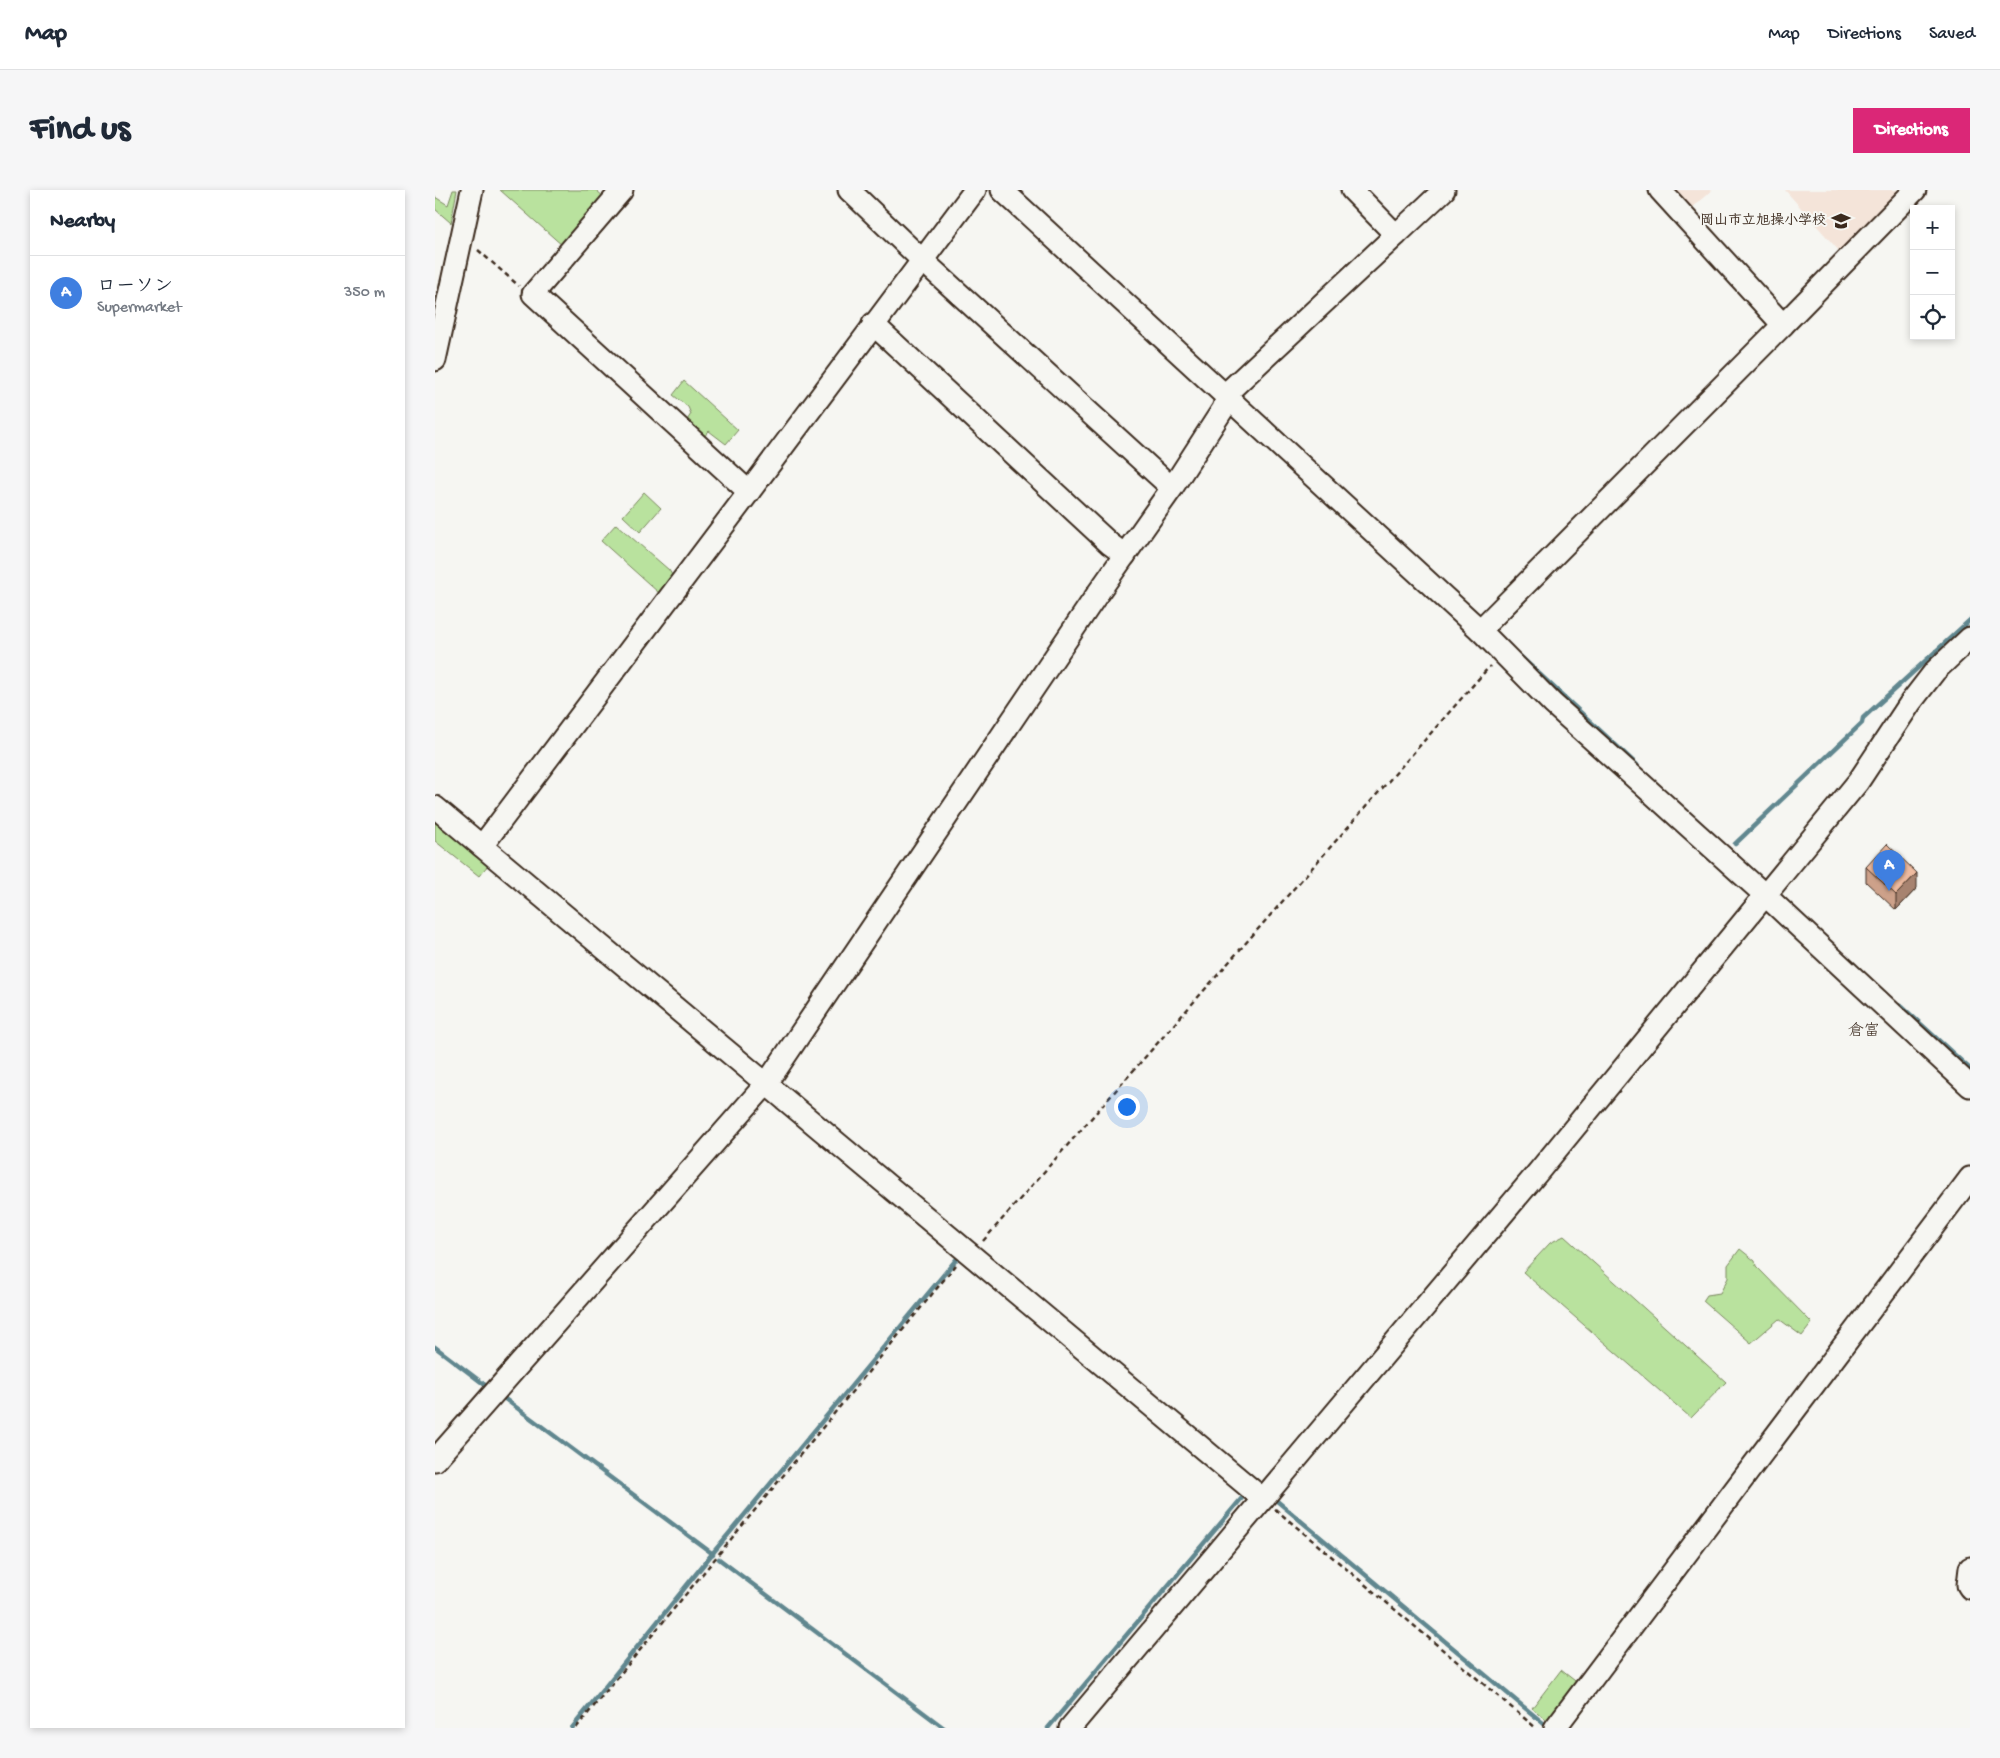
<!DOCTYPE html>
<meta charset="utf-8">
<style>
:root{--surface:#fff;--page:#f6f6f7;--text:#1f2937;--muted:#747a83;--line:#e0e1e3;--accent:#db2777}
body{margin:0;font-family:"Gochi Hand","Klee One",sans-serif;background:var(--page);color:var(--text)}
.controls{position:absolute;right:15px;top:15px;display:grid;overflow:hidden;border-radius:0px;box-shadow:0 2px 8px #0003}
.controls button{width:45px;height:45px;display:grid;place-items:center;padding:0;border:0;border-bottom:1px solid var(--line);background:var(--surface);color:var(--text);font:25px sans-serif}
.you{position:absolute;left:691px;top:916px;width:18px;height:18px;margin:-12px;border:4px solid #fff;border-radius:50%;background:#1a73e8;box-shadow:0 0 0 8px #1a73e833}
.badge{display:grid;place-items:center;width:32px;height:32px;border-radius:50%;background:var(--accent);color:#fff;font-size:16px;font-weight:700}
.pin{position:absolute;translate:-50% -41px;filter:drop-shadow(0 1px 2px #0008)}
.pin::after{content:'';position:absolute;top:26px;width:18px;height:15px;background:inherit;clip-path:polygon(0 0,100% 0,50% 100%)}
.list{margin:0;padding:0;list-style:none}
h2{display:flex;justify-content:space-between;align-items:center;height:65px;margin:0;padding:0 20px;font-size:21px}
h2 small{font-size:16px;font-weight:400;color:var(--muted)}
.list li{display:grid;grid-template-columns:32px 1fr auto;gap:15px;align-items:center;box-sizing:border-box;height:75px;padding:0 20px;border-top:1px solid var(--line)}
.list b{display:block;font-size:19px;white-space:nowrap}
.list p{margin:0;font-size:16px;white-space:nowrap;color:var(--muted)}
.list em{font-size:16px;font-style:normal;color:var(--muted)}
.icon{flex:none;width:28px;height:28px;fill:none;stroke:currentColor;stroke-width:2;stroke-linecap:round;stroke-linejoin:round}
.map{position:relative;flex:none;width:1535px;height:1538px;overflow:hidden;border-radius:0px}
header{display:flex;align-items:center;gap:30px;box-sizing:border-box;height:70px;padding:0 25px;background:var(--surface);border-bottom:1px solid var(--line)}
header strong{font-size:24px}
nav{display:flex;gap:28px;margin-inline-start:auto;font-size:18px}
.intro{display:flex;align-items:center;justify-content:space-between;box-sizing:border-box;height:120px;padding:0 30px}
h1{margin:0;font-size:35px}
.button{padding:12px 22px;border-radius:0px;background:var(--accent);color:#fff;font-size:18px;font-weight:700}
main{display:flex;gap:30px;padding:0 30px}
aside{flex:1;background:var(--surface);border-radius:0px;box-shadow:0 2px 8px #0003}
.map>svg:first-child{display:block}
.built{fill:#f4e4d9}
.green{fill:#b9e29e;stroke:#7a865e}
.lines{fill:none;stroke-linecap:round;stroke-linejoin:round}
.stream{stroke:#61878f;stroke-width:4.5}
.minor-casing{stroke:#3b2a1e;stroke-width:25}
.path{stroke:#3b2a1e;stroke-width:2.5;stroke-dasharray:5 4;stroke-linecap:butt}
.minor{stroke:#f6f6f2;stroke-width:21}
.wall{fill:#cda18a;stroke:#3b2a1e}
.shaded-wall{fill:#a78370;stroke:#3b2a1e}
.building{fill:#eebba0;stroke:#3b2a1e}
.labels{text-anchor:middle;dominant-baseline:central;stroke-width:4;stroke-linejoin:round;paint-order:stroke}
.poi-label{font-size:14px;font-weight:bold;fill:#3b2a1e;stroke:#f6f6f2;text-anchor:end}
.quarter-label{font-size:16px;fill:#3b2a1e;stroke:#f6f6f2}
</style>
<header>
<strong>Map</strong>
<nav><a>Map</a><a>Directions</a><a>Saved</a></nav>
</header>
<div class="intro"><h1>Find us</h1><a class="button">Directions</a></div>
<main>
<aside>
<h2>Nearby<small></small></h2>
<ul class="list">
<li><span class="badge" style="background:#3f7fe0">A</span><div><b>ローソン</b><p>Supermarket</p></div><em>350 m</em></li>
</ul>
</aside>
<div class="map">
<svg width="1535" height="1538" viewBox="0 0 1535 1538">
<rect width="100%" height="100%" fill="#f6f6f2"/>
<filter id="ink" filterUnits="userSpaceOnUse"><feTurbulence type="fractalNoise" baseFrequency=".02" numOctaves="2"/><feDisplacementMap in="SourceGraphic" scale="10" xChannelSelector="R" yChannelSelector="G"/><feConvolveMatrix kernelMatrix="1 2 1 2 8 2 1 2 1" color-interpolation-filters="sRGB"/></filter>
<g filter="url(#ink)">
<g class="built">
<polygon points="1232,0 1277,0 1252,22"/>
<polygon points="1350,0 1466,0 1405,62"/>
</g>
<g class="green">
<polygon points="18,0 22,0 16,33 0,19 0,7 13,15"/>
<polygon points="65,0 161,0 170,8 128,56"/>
<polygon points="249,191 303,240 291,254 274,241 266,250 249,235 256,224 253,217 238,205"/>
<polygon points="209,302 226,318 205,342 188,326"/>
<polygon points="181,334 234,380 237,385 224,403 166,351"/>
<polygon points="0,623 58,669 44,686 0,651"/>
<polygon points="1129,1046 1291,1192 1256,1228 1088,1082 1115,1053"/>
<polygon points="1305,1059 1320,1071 1321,1076 1377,1133 1367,1146 1344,1129 1316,1153 1268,1111 1272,1105 1285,1103 1293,1088 1293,1075"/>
<polygon points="1126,1480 1144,1494 1114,1532 1097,1518"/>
</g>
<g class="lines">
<g class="stream">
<polyline points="1085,466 1202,575"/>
<polyline points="1300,654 1427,533 1428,528 1535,430"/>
<polyline points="1465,815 1535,879"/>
<polyline points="0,1157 54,1198"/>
<polyline points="66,1206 278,1364"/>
<polyline points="842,1311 1114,1538"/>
<polyline points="284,1369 509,1538"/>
<polyline points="137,1538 277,1364 525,1065"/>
<polyline points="613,1538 812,1302"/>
</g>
<g class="minor-casing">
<g id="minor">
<polyline points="187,0 98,104 314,302"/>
<polyline points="414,0 486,69 737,298"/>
<polyline points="567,0 1045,440"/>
<polyline points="1225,0 1348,135 1480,0"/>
<polyline points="961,45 1009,0"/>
<polyline points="438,134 675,354 690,365"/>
<polyline points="1348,135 1045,440 1118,514 1331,706 1535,896"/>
<polyline points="0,170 37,0"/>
<polyline points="0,617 828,1309"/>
<polyline points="47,656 314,302 540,0"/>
<polyline points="0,1270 332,893 663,403 737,298 788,219 794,201 961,45 917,0"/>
<polyline points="1535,1378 1533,1395 1535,1398"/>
<polyline points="635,1538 1104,981 1423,592 1476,512 1500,481 1535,448"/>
<polyline points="1120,1538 1535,988"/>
</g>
</g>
<g class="path">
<polyline points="43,60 84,96"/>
<polyline points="548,1051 1055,476"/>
<polyline points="840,1319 1101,1538"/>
<polyline points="141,1538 521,1075"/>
</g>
<use href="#minor" class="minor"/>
</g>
<polygon class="wall" points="1431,677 1482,698 1461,720 1431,692"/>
<polygon class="shaded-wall" points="1482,683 1482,698 1461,720 1461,705"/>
<polygon class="building" points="1452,654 1482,683 1461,705 1431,677"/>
</g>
<defs>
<g id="school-bare" transform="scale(1.5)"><path d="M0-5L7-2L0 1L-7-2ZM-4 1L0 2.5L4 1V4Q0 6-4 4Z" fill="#3b2a1e" stroke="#f6f6f2" stroke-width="2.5" paint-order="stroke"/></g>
</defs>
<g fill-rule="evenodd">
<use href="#school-bare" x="1406" y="31"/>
</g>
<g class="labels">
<g class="poi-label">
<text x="1391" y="31">岡山市立旭操小学校</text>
</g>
<g class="quarter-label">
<text x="1429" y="842">倉富</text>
</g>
</g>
</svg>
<div class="controls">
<button>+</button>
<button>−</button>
<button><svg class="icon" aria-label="locate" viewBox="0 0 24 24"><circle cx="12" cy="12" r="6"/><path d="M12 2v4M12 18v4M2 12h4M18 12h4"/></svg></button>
</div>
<div class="you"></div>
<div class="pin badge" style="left:1454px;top:701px;background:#3f7fe0">A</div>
</div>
</main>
